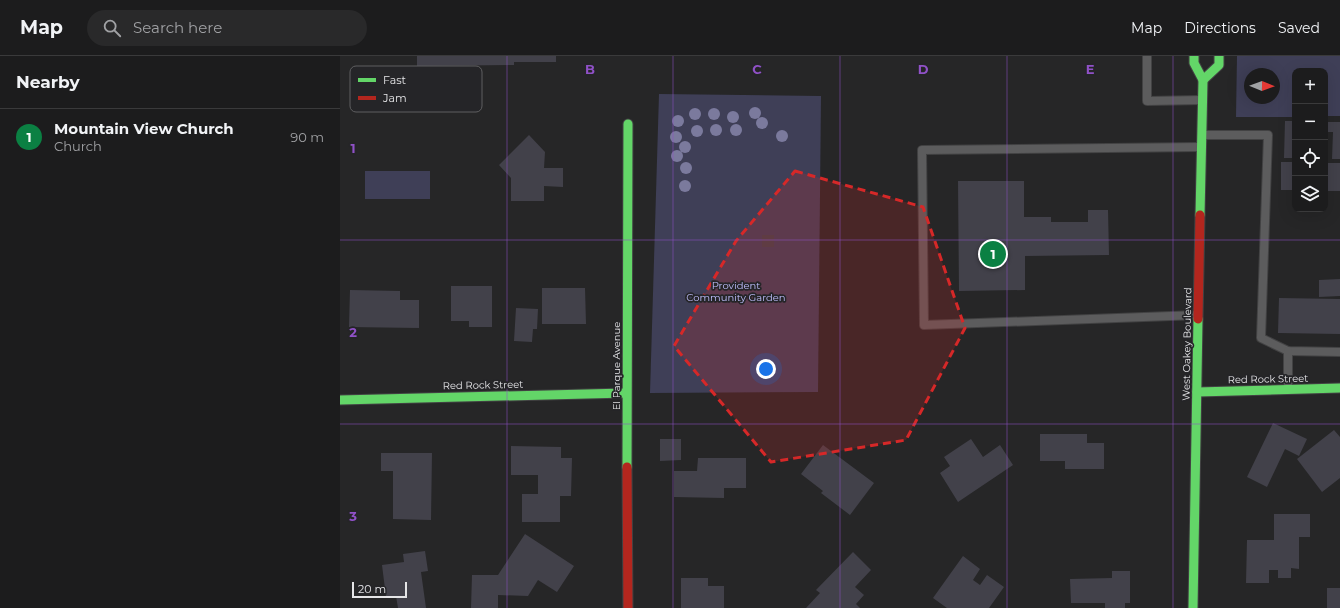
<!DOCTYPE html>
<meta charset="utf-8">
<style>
:root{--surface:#1c1c1d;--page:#29292a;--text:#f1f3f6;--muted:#a0a1a4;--line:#3a3a3b;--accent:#0b8043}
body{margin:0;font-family:Montserrat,sans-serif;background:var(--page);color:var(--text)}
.controls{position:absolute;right:12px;top:12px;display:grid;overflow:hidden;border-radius:8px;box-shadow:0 4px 16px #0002}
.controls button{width:36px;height:36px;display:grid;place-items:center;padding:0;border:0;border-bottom:1px solid var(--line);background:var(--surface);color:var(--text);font:20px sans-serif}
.compass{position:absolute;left:904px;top:12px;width:36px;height:36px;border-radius:50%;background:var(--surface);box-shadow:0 4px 16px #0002;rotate:91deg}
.scale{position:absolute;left:12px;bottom:10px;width:55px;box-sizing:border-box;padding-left:4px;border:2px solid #e5e5e7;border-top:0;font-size:11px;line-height:14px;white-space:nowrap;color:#e5e5e7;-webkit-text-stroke:3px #252528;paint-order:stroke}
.you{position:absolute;left:426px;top:313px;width:14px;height:14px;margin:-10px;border:3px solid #fff;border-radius:50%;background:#1a73e8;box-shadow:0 0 0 6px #1a73e833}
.badge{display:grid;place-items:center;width:26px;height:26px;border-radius:50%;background:var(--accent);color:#fff;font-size:13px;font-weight:700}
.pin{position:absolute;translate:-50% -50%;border:2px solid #fff;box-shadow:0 1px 4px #0006}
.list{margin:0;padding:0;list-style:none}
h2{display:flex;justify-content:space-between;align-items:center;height:52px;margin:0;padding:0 16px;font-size:17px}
h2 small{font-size:13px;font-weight:400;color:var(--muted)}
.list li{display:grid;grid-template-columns:26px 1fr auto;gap:12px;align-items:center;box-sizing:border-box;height:56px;padding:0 16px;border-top:1px solid var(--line)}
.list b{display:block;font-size:15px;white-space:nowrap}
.list p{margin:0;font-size:13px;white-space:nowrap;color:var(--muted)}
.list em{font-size:13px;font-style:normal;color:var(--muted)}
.icon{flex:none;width:22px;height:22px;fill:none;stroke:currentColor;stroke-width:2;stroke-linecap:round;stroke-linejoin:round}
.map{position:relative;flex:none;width:1000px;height:552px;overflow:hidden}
header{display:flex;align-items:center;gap:24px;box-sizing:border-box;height:56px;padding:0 20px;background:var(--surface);border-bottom:1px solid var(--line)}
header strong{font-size:19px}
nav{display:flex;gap:22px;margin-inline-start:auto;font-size:14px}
.search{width:280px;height:36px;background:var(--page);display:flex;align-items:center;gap:10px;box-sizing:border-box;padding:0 14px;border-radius:22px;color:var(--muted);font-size:15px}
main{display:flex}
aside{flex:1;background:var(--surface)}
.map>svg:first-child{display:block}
.green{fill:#3f3f57;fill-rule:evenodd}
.building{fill:#42414a}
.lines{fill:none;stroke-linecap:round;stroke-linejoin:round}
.lane-casing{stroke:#424243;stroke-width:10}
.fast-casing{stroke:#424243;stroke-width:11}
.jam-casing{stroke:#424243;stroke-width:11}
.lane{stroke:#5c5c5d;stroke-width:8}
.fast{stroke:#63d668;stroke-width:9}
.jam{stroke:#b3261e;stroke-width:9}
.tree{fill:#7b7a9d}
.marked{fill:#d62828;fill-opacity:0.2;stroke:#d62828;stroke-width:3;stroke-dasharray:8 5;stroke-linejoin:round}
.grid{fill:none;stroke:#9051c7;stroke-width:1;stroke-opacity:0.55}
.labels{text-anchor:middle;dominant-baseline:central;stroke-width:3.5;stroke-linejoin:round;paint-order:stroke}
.park-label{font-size:10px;fill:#c0bffd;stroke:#252528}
.street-label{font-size:10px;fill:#e5e5e7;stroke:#252528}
.key{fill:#252528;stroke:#5f5f61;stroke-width:1}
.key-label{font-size:11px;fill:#e5e5e7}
.grid-label{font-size:13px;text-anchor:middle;font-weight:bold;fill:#9051c7;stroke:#252528;stroke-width:3.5;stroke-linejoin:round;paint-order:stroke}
</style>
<header>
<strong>Map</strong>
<div class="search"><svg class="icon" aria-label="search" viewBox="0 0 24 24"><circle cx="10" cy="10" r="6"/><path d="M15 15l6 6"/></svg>Search here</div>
<nav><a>Map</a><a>Directions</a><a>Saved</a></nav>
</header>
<main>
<aside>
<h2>Nearby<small></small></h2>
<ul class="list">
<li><span class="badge">1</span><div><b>Mountain View Church</b><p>Church</p></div><em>90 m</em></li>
</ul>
</aside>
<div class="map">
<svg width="1000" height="552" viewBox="0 0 1000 552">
<rect width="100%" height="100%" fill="#262627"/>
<g class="green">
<path d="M 897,0 L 1000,0 L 1000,60 L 985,60 L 985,15 L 955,15 L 955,61 L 896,61 ZM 910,18 L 934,18 L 934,42 L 910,42 Z"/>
<polygon points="319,38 481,40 478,336 310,337"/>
<rect x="25" y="115" width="65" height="28"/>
</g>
<g class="building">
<polygon points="77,0 216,0 216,6 174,6 174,9 77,10"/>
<polygon points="945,65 955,65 955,102 944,102"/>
<polygon points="985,66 1000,66 1000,103 992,103 993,76 985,76"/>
<polygon points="189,79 205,96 204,112 223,112 223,131 204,130 204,145 171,145 171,122 159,109"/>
<rect x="941" y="106" width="14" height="28"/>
<rect x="985" y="107" width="15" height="28"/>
<polygon points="618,125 684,125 684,161 711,161 711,166 748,166 748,154 768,154 769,199 685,200 685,234 619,235"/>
<rect x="422" y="179" width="12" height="12"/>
<polygon points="1000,223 1000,240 979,241 979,224"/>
<polygon points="111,230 152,230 152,271 129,271 129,265 111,265"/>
<polygon points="202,232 245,232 246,268 202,268"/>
<polygon points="10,234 60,235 60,244 79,244 79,272 9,271"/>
<polygon points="939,242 1000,243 1000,278 938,277"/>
<polygon points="176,252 198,253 197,273 193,273 192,286 174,285"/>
<polygon points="933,367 967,383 959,400 945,393 927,431 907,421"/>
<polygon points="994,374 1000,381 1000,422 982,436 957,403"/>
<polygon points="700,378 747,378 747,387 764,387 764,413 725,413 725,405 700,405"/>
<polygon points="320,383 341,383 341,404 320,405"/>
<polygon points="631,383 643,401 660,389 673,409 618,446 600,417 610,410 604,401"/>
<polygon points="483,389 534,427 510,459 481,437 483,435 461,418"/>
<polygon points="171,390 221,391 221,402 232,402 231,440 220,440 220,466 182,466 182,438 198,438 198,419 171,419"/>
<polygon points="41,397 92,397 91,464 53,463 53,415 41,415"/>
<polygon points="358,402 406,402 406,432 384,432 384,442 334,441 334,415 357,415"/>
<polygon points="934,458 970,458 970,481 959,481 959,513 951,512 951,522 938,522 938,514 929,514 929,527 906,527 907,484 934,484"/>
<polygon points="185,478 234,510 217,536 198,524 188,540 158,539 158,552 131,552 132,519 158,519"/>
<polygon points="85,495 88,515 81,516 86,552 58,552 56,540 46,541 42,509 64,506 63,498"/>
<polygon points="513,496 531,514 515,531 524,539 516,548 520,552 466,552 480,537 476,534"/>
<polygon points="623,500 640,513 633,524 640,529 647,519 664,531 649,552 607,552 593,542"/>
<polygon points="772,515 790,515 790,547 785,547 785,552 765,552 765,547 731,547 730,523 772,522"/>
<polygon points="341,522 368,522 368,530 384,530 384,552 341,552"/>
<rect x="987" y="532" width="13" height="20"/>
</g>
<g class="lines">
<g class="lane-casing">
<g id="lane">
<polyline points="807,0 807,45 862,44"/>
<polyline points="864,79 928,79 921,282 948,295 1000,296"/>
<polyline points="858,259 584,269 582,94 861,91"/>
<polyline points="948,333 948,295"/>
</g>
</g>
<g class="fast-casing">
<g id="fast">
<polyline points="854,0 854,7 863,24 860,159"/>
<polyline points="863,24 879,9 879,0"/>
<polyline points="857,336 1000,332"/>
<polyline points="0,344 286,337"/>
<polyline points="287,411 288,68"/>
<polyline points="853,552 858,263"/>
</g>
</g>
<g class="jam-casing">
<g id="jam">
<polyline points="858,263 860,159"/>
<polyline points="287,411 288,552"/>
</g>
</g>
<use href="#lane" class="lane"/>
<use href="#fast" class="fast"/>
<use href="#jam" class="jam"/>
</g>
<g class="tree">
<circle cx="415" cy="57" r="6"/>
<circle cx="355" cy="58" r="6"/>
<circle cx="374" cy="58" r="6"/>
<circle cx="393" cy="61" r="6"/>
<circle cx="338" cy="65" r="6"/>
<circle cx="422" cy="67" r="6"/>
<circle cx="376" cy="74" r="6"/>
<circle cx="396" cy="74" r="6"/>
<circle cx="357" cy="75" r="6"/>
<circle cx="442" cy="80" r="6"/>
<circle cx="336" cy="81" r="6"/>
<circle cx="345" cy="91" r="6"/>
<circle cx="337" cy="100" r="6"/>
<circle cx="346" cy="112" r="6"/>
<circle cx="345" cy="130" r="6"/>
</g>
<path class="marked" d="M 455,115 L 583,151 L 625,272 L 566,384 L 431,406 L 334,290 L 396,185 Z"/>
<path class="grid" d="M 167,0 L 167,552M 333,0 L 333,552M 500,0 L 500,552M 667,0 L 667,552M 833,0 L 833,552M 0,184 L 1000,184M 0,368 L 1000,368"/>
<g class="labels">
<g class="park-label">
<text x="396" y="229">Provident<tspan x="396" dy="12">Community Garden</tspan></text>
</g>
<g class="street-label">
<text transform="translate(847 288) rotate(-89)">West Oakey Boulevard</text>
<text transform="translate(276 310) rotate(-90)">El Parque Avenue</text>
<text transform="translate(928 323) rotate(-1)">Red Rock Street</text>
<text transform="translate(143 329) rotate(-1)">Red Rock Street</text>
</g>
</g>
<rect x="10" y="10" width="132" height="46" rx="6" class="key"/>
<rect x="18" y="22" width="18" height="4" fill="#63d668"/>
<rect x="18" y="40" width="18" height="4" fill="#b3261e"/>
<g class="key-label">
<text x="43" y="28">Fast</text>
<text x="43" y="46">Jam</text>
</g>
<g class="grid-label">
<text x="250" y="18">B</text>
<text x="417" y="18">C</text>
<text x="583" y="18">D</text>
<text x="750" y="18">E</text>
<text x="13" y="97">1</text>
<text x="13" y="281">2</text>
<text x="13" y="465">3</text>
</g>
</svg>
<div class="controls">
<button>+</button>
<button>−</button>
<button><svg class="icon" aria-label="locate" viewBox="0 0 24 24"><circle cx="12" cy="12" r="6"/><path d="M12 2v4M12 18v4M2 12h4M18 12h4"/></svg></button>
<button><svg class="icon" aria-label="layers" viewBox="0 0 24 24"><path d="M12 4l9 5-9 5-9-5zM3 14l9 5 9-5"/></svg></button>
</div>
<svg class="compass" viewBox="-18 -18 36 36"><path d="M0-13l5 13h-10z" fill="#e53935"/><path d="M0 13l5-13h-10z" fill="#a0a1a4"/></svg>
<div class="scale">20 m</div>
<div class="you"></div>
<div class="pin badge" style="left:653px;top:198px">1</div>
</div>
</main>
